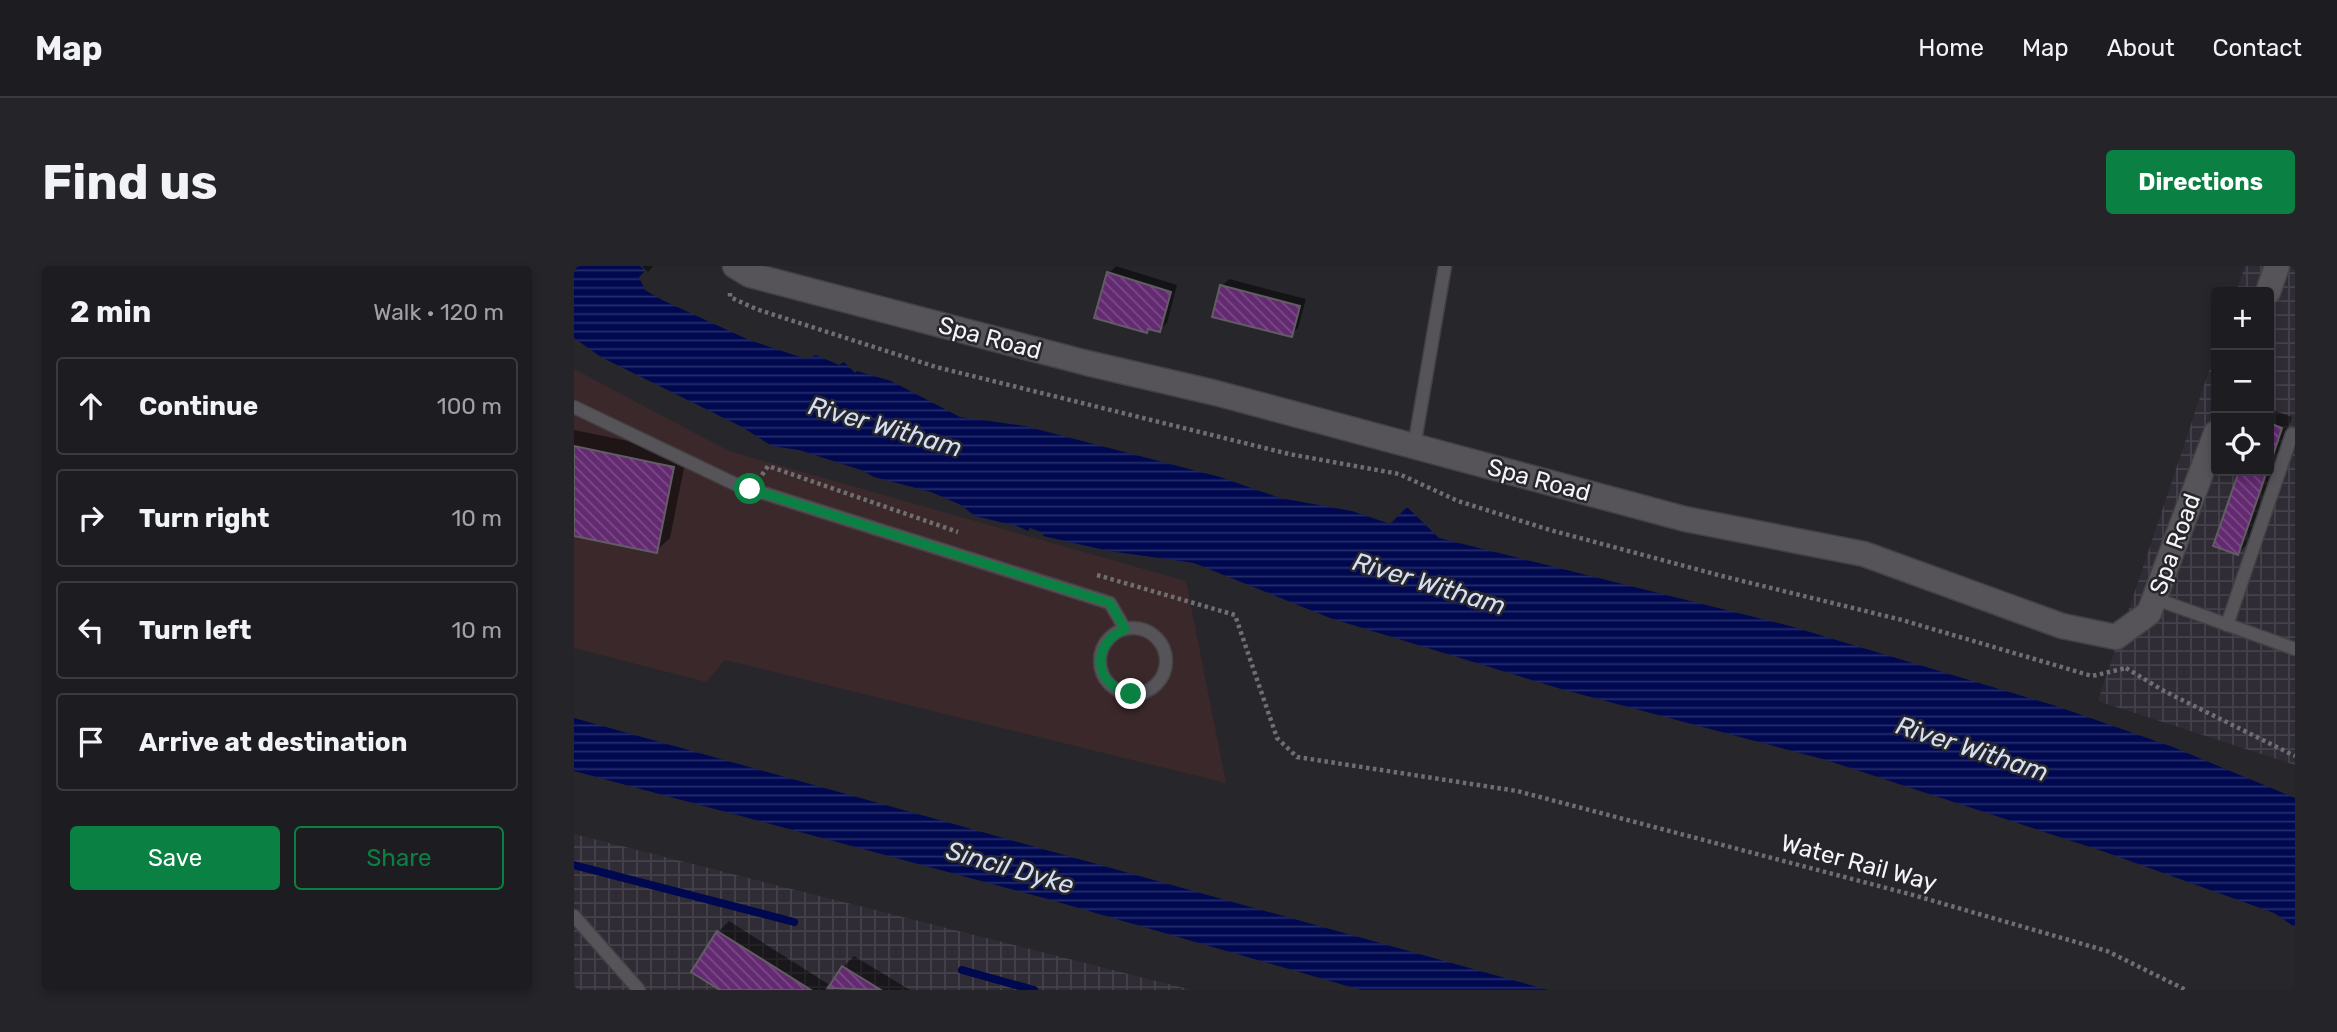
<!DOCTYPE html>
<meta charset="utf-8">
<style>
:root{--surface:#1d1c20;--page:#252529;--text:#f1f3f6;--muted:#a0a1a5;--line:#3b3a3e;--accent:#0b8043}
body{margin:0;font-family:Rubik,sans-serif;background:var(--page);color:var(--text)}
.controls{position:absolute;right:21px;top:21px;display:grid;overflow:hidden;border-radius:7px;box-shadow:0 4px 10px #0003}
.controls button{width:63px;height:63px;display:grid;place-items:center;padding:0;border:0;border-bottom:2px solid var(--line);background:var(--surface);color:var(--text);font:35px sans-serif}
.stop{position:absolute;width:21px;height:21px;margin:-16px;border:5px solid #0b8043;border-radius:50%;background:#fff}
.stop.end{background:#0b8043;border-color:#fff;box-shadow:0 2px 7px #0008}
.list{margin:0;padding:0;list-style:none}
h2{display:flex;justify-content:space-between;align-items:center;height:91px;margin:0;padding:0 28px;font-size:30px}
h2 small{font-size:23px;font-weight:400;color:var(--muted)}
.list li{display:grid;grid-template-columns:46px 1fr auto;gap:21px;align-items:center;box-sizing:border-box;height:98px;margin:0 14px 14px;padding:0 14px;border:2px solid var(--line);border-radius:7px}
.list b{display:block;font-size:26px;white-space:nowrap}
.list em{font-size:23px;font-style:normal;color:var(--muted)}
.actions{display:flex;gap:14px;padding:21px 28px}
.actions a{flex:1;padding:16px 0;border:2px solid var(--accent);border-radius:7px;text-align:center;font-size:24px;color:var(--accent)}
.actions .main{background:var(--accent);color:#fff}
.icon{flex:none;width:38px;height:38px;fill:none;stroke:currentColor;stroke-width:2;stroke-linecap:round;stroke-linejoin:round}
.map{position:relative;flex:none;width:1721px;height:724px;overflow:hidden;border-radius:7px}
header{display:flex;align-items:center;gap:42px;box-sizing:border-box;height:98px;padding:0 35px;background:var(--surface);border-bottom:2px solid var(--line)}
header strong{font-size:33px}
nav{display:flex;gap:38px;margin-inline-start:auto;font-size:24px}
.intro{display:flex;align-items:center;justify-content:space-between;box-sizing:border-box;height:168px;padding:0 42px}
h1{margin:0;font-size:49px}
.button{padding:18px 32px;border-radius:7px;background:var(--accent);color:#fff;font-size:24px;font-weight:700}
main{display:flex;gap:42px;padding:0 42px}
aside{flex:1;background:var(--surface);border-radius:7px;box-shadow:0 4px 10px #0003}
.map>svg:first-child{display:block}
.commercial{fill:#3b282b}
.industrial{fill:url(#industrial-grid)}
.water{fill:url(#water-rules)}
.shadow{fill:#0007}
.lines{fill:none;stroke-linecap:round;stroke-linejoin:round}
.stream{stroke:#000850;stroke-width:8}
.building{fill:url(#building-back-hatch);stroke:#615d62;stroke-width:2}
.lane-casing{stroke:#424144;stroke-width:15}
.street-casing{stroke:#424144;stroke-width:27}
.path{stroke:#6f6e71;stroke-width:4.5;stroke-dasharray:3.5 3.5;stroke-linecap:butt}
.lane{stroke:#565459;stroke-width:12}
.street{stroke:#565459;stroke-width:24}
.route{stroke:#0b8043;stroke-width:9}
.labels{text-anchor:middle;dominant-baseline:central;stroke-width:5;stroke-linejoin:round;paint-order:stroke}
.street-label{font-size:24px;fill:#f5f4f7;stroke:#27262a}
.water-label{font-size:26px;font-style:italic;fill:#d4dff4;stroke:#27262a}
</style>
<header>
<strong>Map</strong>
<nav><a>Home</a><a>Map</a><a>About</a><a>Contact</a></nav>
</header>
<div class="intro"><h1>Find us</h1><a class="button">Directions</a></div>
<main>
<aside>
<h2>2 min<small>Walk · 120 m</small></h2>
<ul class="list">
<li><svg class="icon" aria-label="ahead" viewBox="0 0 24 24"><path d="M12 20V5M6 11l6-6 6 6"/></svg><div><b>Continue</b></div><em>100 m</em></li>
<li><svg class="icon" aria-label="right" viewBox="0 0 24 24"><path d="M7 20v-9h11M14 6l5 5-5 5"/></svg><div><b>Turn right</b></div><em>10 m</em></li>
<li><svg class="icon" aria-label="left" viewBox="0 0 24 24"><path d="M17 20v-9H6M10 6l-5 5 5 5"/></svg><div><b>Turn left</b></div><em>10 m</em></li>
<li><svg class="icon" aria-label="arrive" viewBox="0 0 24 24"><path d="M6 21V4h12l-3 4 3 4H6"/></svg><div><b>Arrive at destination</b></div></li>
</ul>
<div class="actions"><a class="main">Save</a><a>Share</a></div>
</aside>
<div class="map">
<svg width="1721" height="724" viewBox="0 0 1721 724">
<defs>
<pattern id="industrial-grid" width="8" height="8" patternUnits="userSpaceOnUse" patternTransform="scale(1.75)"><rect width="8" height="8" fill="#302c36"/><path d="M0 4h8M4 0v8" fill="none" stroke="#44414a"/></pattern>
<pattern id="water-rules" width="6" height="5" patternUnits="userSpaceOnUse" patternTransform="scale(1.75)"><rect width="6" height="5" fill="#000850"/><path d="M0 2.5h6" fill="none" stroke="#262d6a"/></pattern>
<pattern id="building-back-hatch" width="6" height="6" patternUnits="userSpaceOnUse" patternTransform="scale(1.75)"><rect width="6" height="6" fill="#632a71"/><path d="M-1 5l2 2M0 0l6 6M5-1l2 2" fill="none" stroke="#7a4a86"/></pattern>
</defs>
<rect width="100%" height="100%" fill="#27262a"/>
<polygon class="commercial" points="0,103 155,185 612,315 652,517 151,394 132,416 0,382"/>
<g class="industrial">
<polygon points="1671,0 1721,0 1721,499 1524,435 1642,84 1642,205 1695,205 1695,26 1662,26"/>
<polygon points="0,568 618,724 0,724"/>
</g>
<g class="water">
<polygon points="0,0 66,0 71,5 65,11 71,24 88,34 175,74 232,93 242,89 265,99 270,96 281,107 283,105 317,115 386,151 451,160 646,211 706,232 778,245 816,258 833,241 865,272 1216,360 1482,440 1599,481 1721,532 1721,661 1700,647 1531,586 1252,494 987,423 756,352 620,297 535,285 469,270 470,267 456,262 454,265 443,260 401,250 387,239 357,226 300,211 287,204 225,184 198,180 168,161 27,91 0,72"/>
<polygon points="0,452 974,724 787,724 470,632 0,505"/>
</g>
<g class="shadow">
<polygon points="68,0 79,0 74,6"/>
<polygon points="542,0 603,19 593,57 585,64 575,62 572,65 535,7"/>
<polygon points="655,13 732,33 724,62 717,69 648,20"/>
<polygon points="1695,143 1718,151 1675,276 1664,287 1641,279 1667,205 1695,205"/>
<polygon points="0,164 113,187 96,272 82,285 0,269"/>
<polygon points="155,655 254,718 251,724 149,724 144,666"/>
<polygon points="280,690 336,724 260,724 256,722 269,701"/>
</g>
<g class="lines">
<g class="stream">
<polyline points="0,599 220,656"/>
<polyline points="388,704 460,724"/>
</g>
</g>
<g class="building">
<polygon points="533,6 597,26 586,66 574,63 573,67 520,52"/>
<polygon points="646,19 726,40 718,71 638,51"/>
<polygon points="1695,157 1708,162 1695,201"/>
<polygon points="0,180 100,201 83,287 0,270"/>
<polygon points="1665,205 1693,205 1664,289 1639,280"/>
<polygon points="143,665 237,724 146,724 117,706"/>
<polygon points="268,700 307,724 254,722"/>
</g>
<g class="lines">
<g class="lane-casing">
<g id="lane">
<polyline points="0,141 161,218 536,337 551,363"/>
<polyline points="840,181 871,0"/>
<polyline points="1582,333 1721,383"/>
<polyline points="1653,359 1718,168"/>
<circle cx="559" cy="395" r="33"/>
<polyline points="0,650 65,724"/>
</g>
</g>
<g class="street-casing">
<g id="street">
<polyline points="161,0 176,9 513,97 642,127 1111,253 1290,288 1488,360 1542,371 1575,347 1642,167"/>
<polyline points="1694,26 1703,0"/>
</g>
</g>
<g class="path">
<polyline points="156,27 156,31 182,43 362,101 715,188 825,208 884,235 976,264 1148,310 1328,354 1518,410 1552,402"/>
<polyline points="188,209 194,200 384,266"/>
<polyline points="523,309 661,349 703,472 723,491 943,525 1339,629 1533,685 1612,724"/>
<polyline points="1552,402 1590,425 1721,490"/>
</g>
<use href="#lane" class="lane"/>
<use href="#street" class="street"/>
</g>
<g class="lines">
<path class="route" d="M 176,223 L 536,337 L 551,363 C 516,378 519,419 557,428"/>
</g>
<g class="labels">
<g class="street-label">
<text transform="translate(416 72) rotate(15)">Spa Road</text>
<text transform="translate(965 214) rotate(15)">Spa Road</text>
<text transform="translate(1601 278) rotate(-70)">Spa Road</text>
<text transform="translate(1285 597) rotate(15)">Water Rail Way</text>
</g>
<g class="water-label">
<text transform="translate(311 161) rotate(16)">River Witham</text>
<text transform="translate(855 318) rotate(17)">River Witham</text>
<text transform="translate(1398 483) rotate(18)">River Witham</text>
<text transform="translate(436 602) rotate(16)">Sincil Dyke</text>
</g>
</g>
</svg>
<div class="controls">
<button>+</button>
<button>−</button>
<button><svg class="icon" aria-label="locate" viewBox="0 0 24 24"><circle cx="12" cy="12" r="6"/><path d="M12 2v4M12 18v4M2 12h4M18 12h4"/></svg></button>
</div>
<div class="stop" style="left:176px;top:223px"></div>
<div class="stop end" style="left:557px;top:428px"></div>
</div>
</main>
